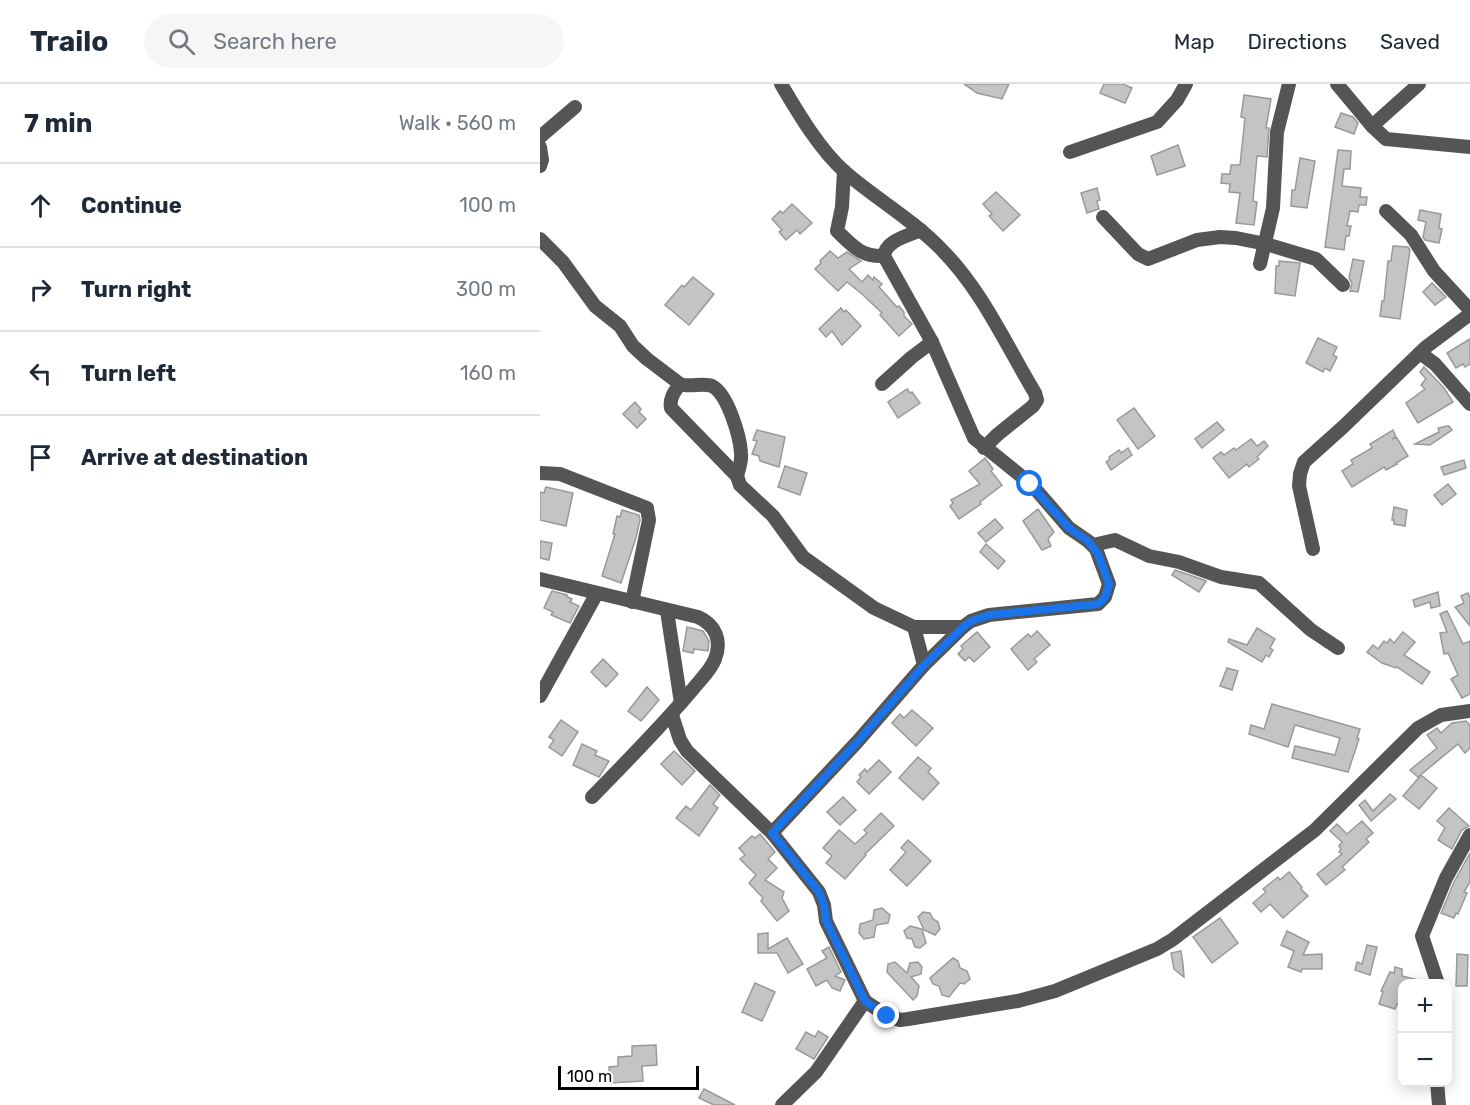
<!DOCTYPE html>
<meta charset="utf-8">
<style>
:root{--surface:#fff;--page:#f6f6f7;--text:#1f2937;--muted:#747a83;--line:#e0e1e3}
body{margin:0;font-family:Rubik,sans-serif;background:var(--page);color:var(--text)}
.controls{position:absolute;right:18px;bottom:18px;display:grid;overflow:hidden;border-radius:12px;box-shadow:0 3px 15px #0003}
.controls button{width:54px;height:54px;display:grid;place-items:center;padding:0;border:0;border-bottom:2px solid var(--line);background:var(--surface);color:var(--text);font:30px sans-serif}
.scale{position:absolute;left:18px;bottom:15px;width:141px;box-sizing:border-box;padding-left:6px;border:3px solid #000;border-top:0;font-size:16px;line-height:21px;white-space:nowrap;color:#000;-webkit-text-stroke:4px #fff;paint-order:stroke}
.stop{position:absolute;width:18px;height:18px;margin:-14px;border:4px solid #1a73e8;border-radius:50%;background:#fff}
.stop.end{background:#1a73e8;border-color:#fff;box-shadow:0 2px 6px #0008}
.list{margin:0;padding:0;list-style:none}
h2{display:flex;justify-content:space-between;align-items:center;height:78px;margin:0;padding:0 24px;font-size:26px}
h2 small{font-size:20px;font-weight:400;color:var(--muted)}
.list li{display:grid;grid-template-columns:39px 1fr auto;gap:18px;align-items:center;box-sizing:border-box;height:84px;padding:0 24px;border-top:2px solid var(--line)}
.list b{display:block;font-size:22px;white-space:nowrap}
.list em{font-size:20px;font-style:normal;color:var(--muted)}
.icon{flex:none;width:33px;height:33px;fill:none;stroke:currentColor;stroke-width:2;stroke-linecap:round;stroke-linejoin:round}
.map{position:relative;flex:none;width:930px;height:1021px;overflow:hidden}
header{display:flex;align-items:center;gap:36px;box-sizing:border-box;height:84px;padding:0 30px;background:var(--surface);border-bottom:2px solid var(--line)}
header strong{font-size:28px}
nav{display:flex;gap:33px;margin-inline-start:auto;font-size:21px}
.search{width:420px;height:54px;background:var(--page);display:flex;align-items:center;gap:15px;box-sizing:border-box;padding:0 21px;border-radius:33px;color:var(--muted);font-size:22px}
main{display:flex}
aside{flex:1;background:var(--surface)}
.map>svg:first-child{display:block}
.building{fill:#c4c4c4;stroke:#999;stroke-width:1.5}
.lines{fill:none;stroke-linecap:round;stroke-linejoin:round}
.minor{stroke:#555;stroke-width:14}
.route{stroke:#1a73e8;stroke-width:8}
</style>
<header>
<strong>Trailo</strong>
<div class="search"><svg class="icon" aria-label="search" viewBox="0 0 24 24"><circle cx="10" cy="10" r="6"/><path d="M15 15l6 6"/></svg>Search here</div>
<nav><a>Map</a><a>Directions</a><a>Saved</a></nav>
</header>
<main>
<aside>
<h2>7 min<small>Walk · 560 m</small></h2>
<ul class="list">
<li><svg class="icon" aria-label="ahead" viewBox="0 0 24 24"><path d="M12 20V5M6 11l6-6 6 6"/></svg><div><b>Continue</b></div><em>100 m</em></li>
<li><svg class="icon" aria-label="right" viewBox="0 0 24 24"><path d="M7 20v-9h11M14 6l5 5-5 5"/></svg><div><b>Turn right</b></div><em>300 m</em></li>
<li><svg class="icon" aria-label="left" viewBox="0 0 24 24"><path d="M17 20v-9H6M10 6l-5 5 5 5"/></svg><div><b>Turn left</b></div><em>160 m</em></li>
<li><svg class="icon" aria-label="arrive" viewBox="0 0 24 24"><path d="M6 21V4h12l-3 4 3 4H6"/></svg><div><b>Arrive at destination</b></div></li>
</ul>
</aside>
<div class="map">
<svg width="930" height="1021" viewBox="0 0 930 1021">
<rect width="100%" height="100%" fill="#fff"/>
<g class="building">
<polygon points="424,0 469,0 462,15 437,9"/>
<polygon points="564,0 583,0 592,4 585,19 560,9"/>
<polygon points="704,11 731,15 726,44 729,44 727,73 717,72 713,117 717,118 714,141 696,139 700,109 689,108 690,100 681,99 682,90 690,90 691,81 700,81 705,34 701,33"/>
<polygon points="801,29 813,33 818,39 814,50 795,43"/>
<polygon points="638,61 645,82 617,91 611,72"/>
<polygon points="798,66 811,67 810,85 804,85 802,102 821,104 820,113 827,113 826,121 819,121 818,128 810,127 807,142 811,142 809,152 806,152 804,166 785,163"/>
<polygon points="760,74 775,77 767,124 751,122 752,106 755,106"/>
<polygon points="557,104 560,116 557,117 559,125 547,129 541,109"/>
<polygon points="456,108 480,131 463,147 449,132 452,130 443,120"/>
<polygon points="252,120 272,139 260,150 257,146 246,156 239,148 242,146 232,135 240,127 243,129"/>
<polygon points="880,126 901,130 899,144 902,145 899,159 885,156 883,153 886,138 878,136"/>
<polygon points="853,162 868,163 870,166 860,235 840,232 842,217 844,217 848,177 851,177"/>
<polygon points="290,167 298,174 307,168 321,177 309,185 322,198 328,191 333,196 334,193 342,200 339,203 357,223 359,222 364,228 364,232 372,240 359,252 340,231 342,229 322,210 307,198 298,207 275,185 281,179 280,177"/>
<polygon points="813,175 824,177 818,208 810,207 812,199 809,194"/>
<polygon points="739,177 760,179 755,212 735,209 736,182 739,182"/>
<polygon points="153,193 174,210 149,241 125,221 142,201 144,203"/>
<polygon points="892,199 906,213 895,221 883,208"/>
<polygon points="301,224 304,228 306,226 321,242 302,261 292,247 286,253 279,245"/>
<polygon points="778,254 797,263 793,271 797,273 790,287 785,284 783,288 766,279"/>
<polygon points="930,255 930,280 925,283 923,280 916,284 907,269"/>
<polygon points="884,283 904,304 913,318 878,339 866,319 885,305 881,301 886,295 880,288"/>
<polygon points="367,305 370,309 372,308 380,319 358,334 348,318"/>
<polygon points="95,318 101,325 99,328 106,335 97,344 83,330"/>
<polygon points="594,324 615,352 598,365 577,336"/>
<polygon points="677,338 684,346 662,364 655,355"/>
<polygon points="907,342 909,342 912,346 890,361 875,360 899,348 898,344"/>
<polygon points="217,346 245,353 239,383 220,377 219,372 212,370 217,357 213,356"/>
<polygon points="853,346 856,353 852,355 857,354 868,372 856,379 857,380 846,386 844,383 812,403 802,387 813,380 811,376 832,364 830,360"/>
<polygon points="711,355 717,362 724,357 728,362 717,373 719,375 709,383 707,380 689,394 673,374 681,368 684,371 694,364 696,366"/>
<polygon points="588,364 592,371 571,386 566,378 570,375 569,373 579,366 581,369"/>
<polygon points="445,374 453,385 451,387 462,401 440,418 441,420 419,435 410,422 413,419 411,416 440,400 429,387"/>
<polygon points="924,376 926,384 904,391 901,383"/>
<polygon points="245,382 267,389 260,411 238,403"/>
<polygon points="908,400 916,410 902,421 894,411"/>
<polygon points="6,403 33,409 26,442 0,436 0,408 4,409"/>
<polygon points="854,423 867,426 865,442 854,440 854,436 852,436"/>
<polygon points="498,425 514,448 508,455 511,462 502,466 483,437"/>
<polygon points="82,426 99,431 100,436 96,454 81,499 62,492 75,450 73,450 77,432 80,433"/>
<polygon points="455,435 463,444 446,458 438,449"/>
<polygon points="0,457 12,459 9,476 0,474"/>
<polygon points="446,460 465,477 458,485 440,468"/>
<polygon points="635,486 664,496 666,497 659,508 632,491"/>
<polygon points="12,507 27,511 26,512 32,515 30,518 39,522 30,539 11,531 13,528 4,524"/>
<polygon points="898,508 900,522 891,524 890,518 875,523 873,516"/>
<polygon points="928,509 930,514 930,542 915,523 924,519 921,512"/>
<polygon points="907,527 923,560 930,557 930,610 922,614 911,595 918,591 908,569 904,570 900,549 907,548 900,530"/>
<polygon points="147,543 163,547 169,557 168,567 154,565 153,569 143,567"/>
<polygon points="717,544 735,555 730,564 733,566 729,573 726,571 722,578 688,558 689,555 707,561"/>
<polygon points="497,547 510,561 494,575 497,578 488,586 471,565 488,550 491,553"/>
<polygon points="437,548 450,563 434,578 429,573 425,577 418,570 423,565 421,562"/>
<polygon points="863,548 875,558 864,571 890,588 882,600 857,583 856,584 842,579 827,568 833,561 838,565 844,557 847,559 850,555 854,559"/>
<polygon points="63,575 78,590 66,603 51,588"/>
<polygon points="687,584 698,587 692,606 680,602"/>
<polygon points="107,603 119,616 101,637 88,627"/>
<polygon points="732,620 820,645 817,654 819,655 808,688 752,674 755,662 795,671 800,654 755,641 748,663 709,650 711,641 724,645"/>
<polygon points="372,626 393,644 376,662 352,639 360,630 364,634"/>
<polygon points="21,636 38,648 22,672 9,663 14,656 9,653"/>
<polygon points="926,637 930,641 930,664 925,669 918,660 878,693 870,686 897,664 887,651 897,644 901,649 912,639"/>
<polygon points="42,660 57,667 55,671 69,677 59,693 33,681"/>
<polygon points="134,667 155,687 142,701 121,680"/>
<polygon points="378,673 391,684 388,688 399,699 383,716 359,694"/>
<polygon points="339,676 351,688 329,710 317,698 321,693 319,691 325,685 327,688"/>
<polygon points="881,691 897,704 879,725 863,712"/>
<polygon points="170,701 180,711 173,720 178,724 159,752 136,734 146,722 151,726"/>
<polygon points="850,710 856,715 831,737 819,721 825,716 833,727"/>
<polygon points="303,713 316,726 300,741 287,728"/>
<polygon points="909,724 929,742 922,746 912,765 898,756 905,744 897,737"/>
<polygon points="341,729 354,742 325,770 326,771 305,795 286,779 292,772 283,764 299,746 315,760 327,749 324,746"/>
<polygon points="822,737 833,749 826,755 829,758 802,783 805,786 786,801 777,790 802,770 799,768 801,765 799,762 802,758 790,747 797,740 807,750"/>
<polygon points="220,750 235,768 228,775 237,784 225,796 244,808 242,814 249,827 237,837 221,817 223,814 209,799 216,791 200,775 205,771 199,764 212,752 215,754"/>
<polygon points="368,756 391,777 367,802 350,786 366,768 361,764"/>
<polygon points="930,769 930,798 924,808 927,809 918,830 916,829 914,834 901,829 914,798"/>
<polygon points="749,788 762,803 761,805 768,812 743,834 730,820 721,828 713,819 726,808 723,805 738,793 740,796"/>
<polygon points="342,824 350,831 348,839 336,841 334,853 324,855 319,849 320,840 333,836 334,826"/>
<polygon points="383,828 390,829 393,835 398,838 400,845 395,851 384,846 378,833"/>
<polygon points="680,834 698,859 672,879 653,853"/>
<polygon points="370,842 382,845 386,859 380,864 375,863 372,855 367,854 364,847"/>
<polygon points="747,847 769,858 763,871 782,870 782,885 762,885 761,888 748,883 754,867 741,861"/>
<polygon points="228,849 228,865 247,854 263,880 248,889 237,869 218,869 218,850"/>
<polygon points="827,861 837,863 830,891 815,886 817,878 822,880"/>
<polygon points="289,863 301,888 295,892 305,896 300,907 292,904 287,896 276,902 267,885 287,874 282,867"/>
<polygon points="641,867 643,880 644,893 634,885 631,869"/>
<polygon points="917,870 928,871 927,902 916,902"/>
<polygon points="413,874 418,877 420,884 427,887 430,895 424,900 420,899 409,913 402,911 399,902 393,900 390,894"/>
<polygon points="355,878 367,889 370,879 378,878 382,883 381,890 371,893 379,902 377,912 373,916 347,888 348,880"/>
<polygon points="855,883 862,885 862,892 883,897 883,900 862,900 862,921 857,920 855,925 839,920 843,908 841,907 850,888 854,889"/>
<polygon points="215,899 235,908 222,937 202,928"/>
<polygon points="278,947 288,953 274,975 256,965 266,948 275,953"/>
<polygon points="116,961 117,981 102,982 103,997 70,999 69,983 78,982 78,973 92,972 92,962"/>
<polygon points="164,1005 195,1021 174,1021 159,1014"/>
</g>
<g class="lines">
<g class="minor">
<path d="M 241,0 C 258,29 280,66 305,88 C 336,115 372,135 401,165 C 442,206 466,261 495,309 L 497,316 L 493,322 L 457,351 L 444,364"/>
<polyline points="797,0 832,42 846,55 930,63"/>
<polyline points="832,42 879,0"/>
<polyline points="0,53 35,23"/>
<polyline points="0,63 2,76 0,82"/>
<polyline points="530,68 617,38 637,16 646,0"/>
<path d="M 304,87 L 302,123 L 297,147 C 313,162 321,173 344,172"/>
<polyline points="846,127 871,151 894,187 930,226"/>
<polyline points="563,133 598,170 608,175 657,156 680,153 696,154 726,160 776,175 803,201"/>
<path d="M 381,146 C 368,152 346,156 344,172 L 392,258 L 434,354 L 491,400 L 529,444 L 548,457 L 556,465 L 569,500 L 565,513 L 558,520 L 449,531 L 431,537 L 423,543 L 384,581 L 318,657 L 232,749 L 279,808 L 284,821 L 286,837 L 325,917 L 347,932 L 360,936 L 368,935 L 478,917 L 515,907 L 617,865 L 632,856 L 775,746 L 878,644 L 901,631 L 930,627"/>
<path d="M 0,155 L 23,178 L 55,222 L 80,242 L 93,262 L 107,275 L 140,300 C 150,304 163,298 172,302 C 188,310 200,353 201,369 C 202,377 199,385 197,392"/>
<polyline points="720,180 733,124 737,48 749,0"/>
<polyline points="880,269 895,280 930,320"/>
<path d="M 140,300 C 135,307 129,314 131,324 L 197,392 L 200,401 L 233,432 L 263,473 L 334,524 L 374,543 L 423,543"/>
<polyline points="342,300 372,273 392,258"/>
<polyline points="0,389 20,390 107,424 109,436 92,518"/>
<polyline points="553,461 575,456 609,472 639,478 681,493 719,499 771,546 798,564"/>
<polyline points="773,465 759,402 760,390 764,378 803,343 886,263 930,230"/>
<path d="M 0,495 L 158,533 C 176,541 182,557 175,575 C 171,586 160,596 153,605 C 121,643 86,678 52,713"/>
<polyline points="127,527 141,619"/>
<polyline points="374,543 384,581"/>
<polyline points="0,612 57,509"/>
<polyline points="132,631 140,656 147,667 232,749"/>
<polyline points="898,900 882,852 906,794 930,751"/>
<polyline points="897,998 899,1021"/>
<polyline points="242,1021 276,988 325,917"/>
</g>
</g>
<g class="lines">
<polyline class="route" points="347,932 325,917 286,837 284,822 279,808 232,749 318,657 384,581 423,543 431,537 449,531 558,520 565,513 569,500 558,470 548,457 529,444 490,400"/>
</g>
</svg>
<div class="controls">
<button>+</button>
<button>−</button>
</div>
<div class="scale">100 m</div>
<div class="stop" style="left:490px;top:400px"></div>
<div class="stop end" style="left:347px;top:932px"></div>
</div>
</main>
